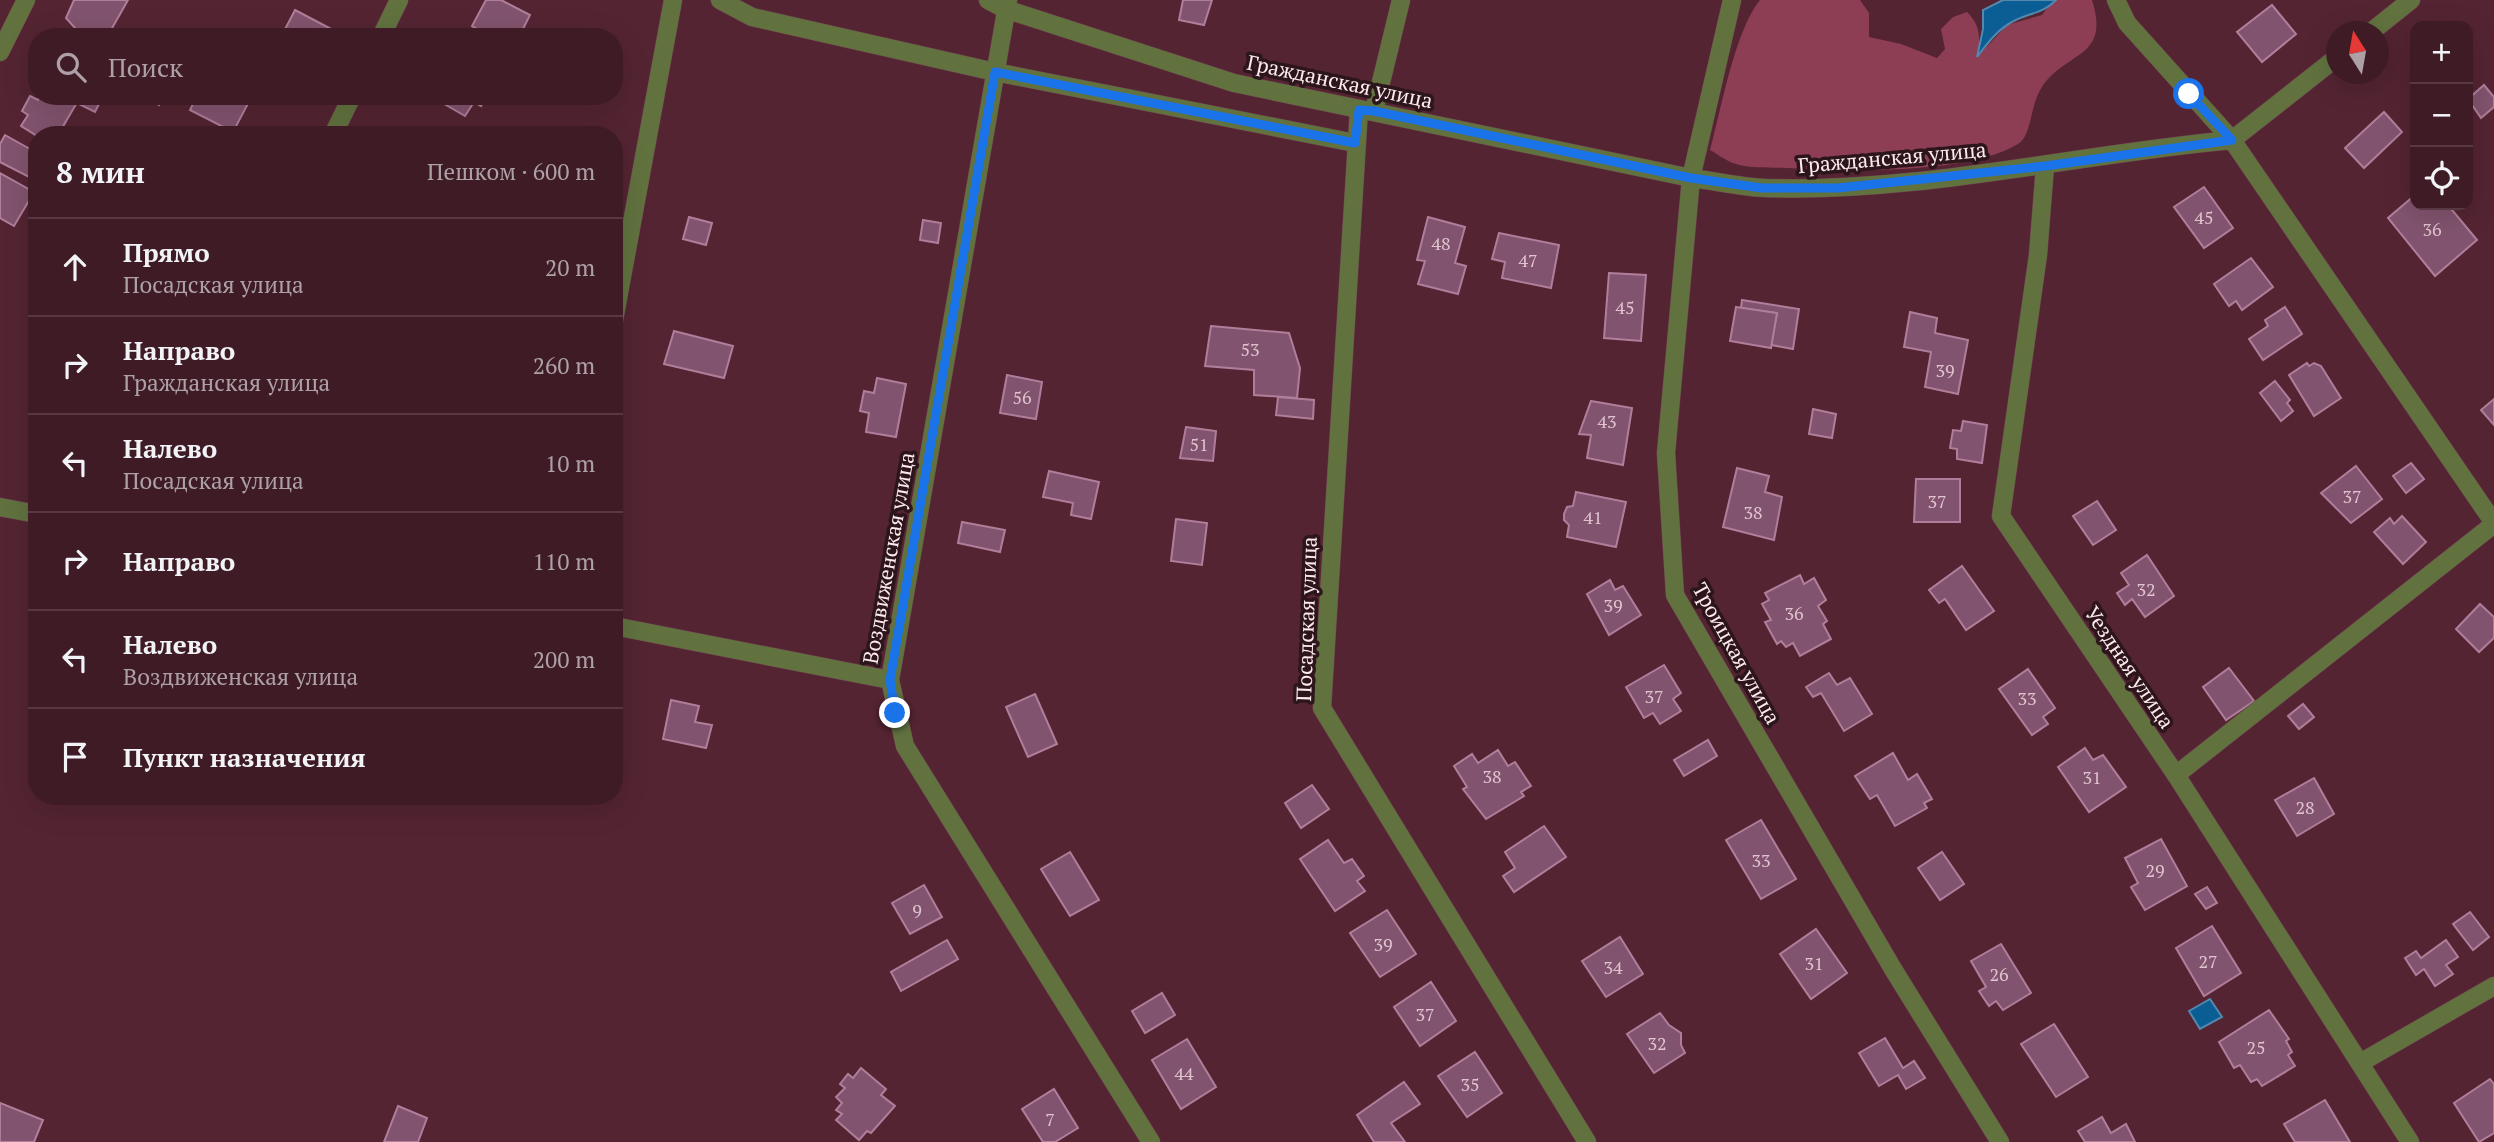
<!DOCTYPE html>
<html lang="ru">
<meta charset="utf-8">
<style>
:root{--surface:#3f1b26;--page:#4a2832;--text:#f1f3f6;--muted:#ada1a7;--line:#583943}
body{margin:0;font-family:"PT Serif",serif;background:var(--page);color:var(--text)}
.controls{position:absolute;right:21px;top:21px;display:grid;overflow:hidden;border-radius:14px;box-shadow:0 7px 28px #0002}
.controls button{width:63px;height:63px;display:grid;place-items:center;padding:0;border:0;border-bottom:2px solid var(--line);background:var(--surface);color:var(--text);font:35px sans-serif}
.compass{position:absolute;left:2326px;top:21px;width:63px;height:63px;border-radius:50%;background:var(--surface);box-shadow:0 7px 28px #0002;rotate:349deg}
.stop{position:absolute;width:21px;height:21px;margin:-16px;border:5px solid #1a73e8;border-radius:50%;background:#fff}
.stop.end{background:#1a73e8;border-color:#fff;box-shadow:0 2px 7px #0008}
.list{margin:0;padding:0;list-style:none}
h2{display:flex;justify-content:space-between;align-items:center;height:91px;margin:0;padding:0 28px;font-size:30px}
h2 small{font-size:23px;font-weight:400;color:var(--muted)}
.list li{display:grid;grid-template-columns:46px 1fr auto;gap:21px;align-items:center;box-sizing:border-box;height:98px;padding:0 28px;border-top:2px solid var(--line)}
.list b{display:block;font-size:26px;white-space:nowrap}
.list p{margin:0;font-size:23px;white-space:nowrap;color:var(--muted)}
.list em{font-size:23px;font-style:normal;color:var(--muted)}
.icon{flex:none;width:38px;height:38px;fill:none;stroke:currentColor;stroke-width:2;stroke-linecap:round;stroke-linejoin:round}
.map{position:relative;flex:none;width:2494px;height:1142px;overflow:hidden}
.search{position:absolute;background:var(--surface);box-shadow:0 7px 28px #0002;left:28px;top:28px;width:595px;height:77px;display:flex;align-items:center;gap:18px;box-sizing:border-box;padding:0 24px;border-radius:28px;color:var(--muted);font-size:26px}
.panel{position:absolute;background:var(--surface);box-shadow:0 7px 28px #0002;left:28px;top:126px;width:595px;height:679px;border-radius:28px}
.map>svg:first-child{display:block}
.forest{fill:#8d3d54}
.water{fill:#0b5e93;stroke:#5488ae;stroke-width:2}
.building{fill:#82536e;stroke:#b07e9a;stroke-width:2}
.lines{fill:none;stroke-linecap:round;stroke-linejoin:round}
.minor-casing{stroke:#6f4450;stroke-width:19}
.minor{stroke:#61723f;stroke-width:18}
.route{stroke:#1a73e8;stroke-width:9}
.labels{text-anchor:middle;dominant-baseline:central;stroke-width:7;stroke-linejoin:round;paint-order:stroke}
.number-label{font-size:18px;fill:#dfc4ce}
.street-label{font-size:21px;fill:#feeaee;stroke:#2c161b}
</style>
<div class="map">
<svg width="2494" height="1142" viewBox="0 0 2494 1142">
<rect width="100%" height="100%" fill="#542432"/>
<path class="forest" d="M 1760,0 L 1860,0 L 1869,13 L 1869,37 L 1901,44 L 1937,58 L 1945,49 L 1941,29 L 1953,17 L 1967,12 C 1981,26 1980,38 1978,56 L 2007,25 L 2042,15 L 2053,0 L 2092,0 C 2109,54 2074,51 2048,79 C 2028,100 2034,134 2018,144 C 1967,175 1845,171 1786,168 C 1769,167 1749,169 1733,163 C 1725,160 1717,154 1710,150 C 1721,110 1735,30 1760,0 Z"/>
<g class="water">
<path d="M 2003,0 L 2056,0 C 2043,14 2027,13 2012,22 C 1997,30 1987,44 1977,57 L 1983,29 L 1983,10 Z"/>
<polygon points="2210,999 2222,1017 2200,1029 2189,1011"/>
</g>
<g class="building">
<polygon points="74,0 128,0 107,37 89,37 75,28 66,18"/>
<polygon points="486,0 501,0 530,15 519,37 491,37 472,26"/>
<polygon points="1183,0 1212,0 1204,25 1179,20"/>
<polygon points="2272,5 2296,34 2262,62 2237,32"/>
<polygon points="295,10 335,31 332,37 281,37"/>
<polygon points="2484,85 2494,97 2494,107 2481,118 2468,99"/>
<polygon points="30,96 38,100 40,96 79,99 58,135 37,136 21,126 28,115 22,111"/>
<polygon points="81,96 103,96 95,112 77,103"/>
<polygon points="145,96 164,96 159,105"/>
<polygon points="197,96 252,96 233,132 190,110"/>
<polygon points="442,96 486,96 481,106 474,102 465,116 439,101"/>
<polygon points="2384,112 2402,132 2364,168 2345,148"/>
<polygon points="5,135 37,153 37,167 31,178 0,162 0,144"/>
<polygon points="0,173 34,192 14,226 0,218"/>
<polygon points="2204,187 2233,228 2204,248 2174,207"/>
<polygon points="2415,195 2415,205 2448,205 2477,240 2435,276 2388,218"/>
<polygon points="689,217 712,223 706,245 683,239"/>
<polygon points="1428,217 1465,227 1455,263 1466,266 1458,294 1418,284 1425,261 1417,260"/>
<polygon points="923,220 941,223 938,243 920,240"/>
<polygon points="1499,233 1559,245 1551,288 1502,278 1505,262 1492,259"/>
<polygon points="2251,258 2273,287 2242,310 2236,301 2229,306 2214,284"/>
<polygon points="1609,273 1646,275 1641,341 1604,338"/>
<polygon points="1742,300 1799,309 1793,349 1771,345 1777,313 1741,308"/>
<polygon points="1736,307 1777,313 1771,348 1730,341"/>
<polygon points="2285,307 2302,334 2263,360 2249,339 2268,326 2265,320"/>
<polygon points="1910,312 1937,318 1935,333 1968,340 1958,394 1925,387 1931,352 1904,347"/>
<polygon points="1211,326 1289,333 1300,368 1297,398 1254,395 1254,370 1205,366"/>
<polygon points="674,331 733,346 724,378 664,364"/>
<polygon points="2307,363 2309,366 2314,363 2321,366 2341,398 2314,416 2289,375"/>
<polygon points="1007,375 1042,382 1036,419 1000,413"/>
<polygon points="877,378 906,384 896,437 866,432 869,413 860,411 864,391 874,393"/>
<polygon points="2275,381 2290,400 2287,403 2293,411 2281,421 2260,393"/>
<polygon points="1278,397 1314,400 1313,419 1276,415"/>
<polygon points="2494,399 2494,425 2481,410"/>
<polygon points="1591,401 1632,408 1623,465 1587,458 1591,435 1579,434"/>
<polygon points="1813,409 1836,414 1832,438 1809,434"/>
<polygon points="1963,421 1987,425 1982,463 1957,459 1957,449 1950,448 1953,430 1961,431"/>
<polygon points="1186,427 1216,431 1213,461 1180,458"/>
<polygon points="2411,463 2424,479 2406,493 2393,476"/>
<polygon points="2356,466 2382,499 2351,523 2321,493"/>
<polygon points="1737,468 1769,476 1765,492 1782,497 1774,540 1723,527"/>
<polygon points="1049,471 1099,482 1091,519 1071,515 1073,503 1043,497"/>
<polygon points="1916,479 1960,479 1960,522 1914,522"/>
<polygon points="1576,492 1626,502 1616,547 1567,537 1569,525 1564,520 1564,514 1567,507 1573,506"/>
<polygon points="2097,501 2116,530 2093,545 2073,516"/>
<polygon points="2402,516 2426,542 2403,564 2374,532 2390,518 2394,524"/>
<polygon points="1176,519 1207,523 1202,565 1171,561"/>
<polygon points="962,522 1005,530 1000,552 958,543"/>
<polygon points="2147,555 2174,596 2145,617 2132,599 2125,605 2117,593 2129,585 2121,573"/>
<polygon points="1962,566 1994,611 1966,630 1945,599 1939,603 1929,590"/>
<polygon points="1800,575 1804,584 1814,578 1826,600 1818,606 1827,621 1823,624 1831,639 1800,656 1793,643 1786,647 1781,641 1777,644 1765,622 1771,620 1762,604 1769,600 1765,593"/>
<polygon points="1610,580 1615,590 1623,586 1641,615 1609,635 1587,594"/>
<polygon points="2480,604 2494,617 2494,638 2479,652 2456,629"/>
<polygon points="1664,665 1681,693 1673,699 1681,711 1660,724 1653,713 1644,718 1626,687"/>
<polygon points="2229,668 2254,701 2226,720 2203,687"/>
<polygon points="2028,669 2055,708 2043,717 2048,724 2032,735 1999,689"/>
<polygon points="1829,673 1837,685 1850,678 1872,714 1844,731 1821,693 1813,697 1806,687"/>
<polygon points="1035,694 1057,744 1028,757 1006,707"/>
<polygon points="671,700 699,706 695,722 712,725 706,748 663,739"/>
<polygon points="2303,704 2314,717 2299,729 2288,716"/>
<polygon points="1708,740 1717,756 1684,776 1674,760"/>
<polygon points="2085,748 2093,760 2103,755 2126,787 2089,812 2058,767"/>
<polygon points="1498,750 1508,766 1515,762 1531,786 1521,792 1524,796 1486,819 1463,789 1467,787 1454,766 1472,754 1478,763"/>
<polygon points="1893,753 1908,780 1917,774 1932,799 1924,803 1927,808 1895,826 1877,795 1870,799 1855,776"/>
<polygon points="2314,778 2334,814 2297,836 2275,800"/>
<polygon points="1312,785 1329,809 1301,828 1285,803"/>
<polygon points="1761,820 1796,879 1761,899 1726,840"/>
<polygon points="1544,826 1566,857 1514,892 1503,876 1515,868 1505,852"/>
<polygon points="2161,839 2187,886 2145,910 2131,887 2138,883 2125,858"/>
<polygon points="1328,840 1344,863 1352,859 1364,876 1357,881 1365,891 1335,911 1300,859"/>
<polygon points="1070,852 1099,900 1070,916 1041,869"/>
<polygon points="1942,852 1964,884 1940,900 1918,868"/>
<polygon points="924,885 942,917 910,934 892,903"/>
<polygon points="2207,887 2217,903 2206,909 2195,894"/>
<polygon points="1387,910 1416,954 1380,977 1350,933"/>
<polygon points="2470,912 2489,937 2473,950 2453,924"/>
<polygon points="2212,926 2241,973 2204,996 2176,948"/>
<polygon points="1816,929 1847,973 1811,999 1780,954"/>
<polygon points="1620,937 1643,974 1606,997 1582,961"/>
<polygon points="947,940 958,959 901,991 891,972"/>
<polygon points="2446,940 2458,957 2446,965 2453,974 2435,986 2424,969 2416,975 2405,958 2416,951 2421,958"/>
<polygon points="2001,944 2031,993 2003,1010 1996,1001 1989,1006 1979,991 1986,987 1971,961"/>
<polygon points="1431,982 1456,1021 1420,1046 1394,1007"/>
<polygon points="1162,993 1175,1015 1145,1033 1132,1011"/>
<polygon points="2269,1010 2289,1039 2286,1041 2292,1052 2288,1055 2295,1066 2262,1086 2257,1079 2251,1082 2240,1065 2234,1068 2219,1042"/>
<polygon points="1660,1013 1669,1025 1681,1033 1681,1045 1685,1053 1654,1073 1627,1034"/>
<polygon points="2054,1024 2088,1077 2056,1097 2021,1044"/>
<polygon points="1885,1038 1903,1068 1914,1061 1925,1078 1906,1089 1898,1075 1879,1086 1859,1053"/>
<polygon points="1187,1039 1216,1087 1181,1109 1152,1060"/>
<polygon points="1475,1052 1502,1093 1467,1117 1438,1076"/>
<polygon points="861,1068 886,1089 881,1095 895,1106 871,1133 867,1131 859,1140 836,1120 842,1114 836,1110 842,1103 836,1097 845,1088 840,1084 848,1074 853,1078"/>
<polygon points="2490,1079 2494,1084 2494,1133 2479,1142 2454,1103"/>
<polygon points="1404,1082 1420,1104 1391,1123 1405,1142 1374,1142 1357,1115"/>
<polygon points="1054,1089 1078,1128 1055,1142 1043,1142 1022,1109"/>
<polygon points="2325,1100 2350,1142 2295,1142 2284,1124"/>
<polygon points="0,1103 43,1120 34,1142 0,1142"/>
<polygon points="398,1106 427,1118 418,1142 384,1142"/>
<polygon points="2102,1117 2111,1133 2126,1124 2135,1142 2085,1142 2078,1131"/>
</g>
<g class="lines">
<g class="minor-casing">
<g id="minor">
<polyline points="720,0 752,17 995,72 1355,143"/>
<path d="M 988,0 L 1005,9 L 1234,83 L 1691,178 C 1716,181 1741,187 1765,188 C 1922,193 2077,154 2232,140 L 2494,523"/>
<polyline points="1008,0 890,680 905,746 1151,1142"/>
<polyline points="1732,0 1691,178 1666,453 1675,595 1893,969 2000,1142"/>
<polyline points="2116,0 2127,23 2232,140 2336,58"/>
<polyline points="2371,32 2411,0"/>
<polyline points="381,37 399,0"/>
<polyline points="0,52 26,0"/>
<polyline points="1359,109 1322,708 1587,1142"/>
<polyline points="1374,111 1401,0"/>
<polyline points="333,135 352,96"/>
<polyline points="2045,166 2038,255 2001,516 2176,775 2410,1142"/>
<polyline points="614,320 673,0"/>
<polyline points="0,507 37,514"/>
<polyline points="614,626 890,680"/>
<polyline points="2176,775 2494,524"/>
<polyline points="2360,1063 2494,986"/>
</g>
</g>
<use href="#minor" class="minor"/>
</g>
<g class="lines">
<polyline class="route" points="895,713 890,680 995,72 1355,143 1359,110 1374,111 1691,178 1762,188 1838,188 2045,166 2232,140 2189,94"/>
</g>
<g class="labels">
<g class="number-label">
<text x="2204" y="217">45</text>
<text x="2432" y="229">36</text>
<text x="1441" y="243">48</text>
<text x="1528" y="260">47</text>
<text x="1625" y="307">45</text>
<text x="1250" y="349">53</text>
<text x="1945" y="370">39</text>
<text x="1022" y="397">56</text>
<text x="1607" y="421">43</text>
<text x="1199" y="444">51</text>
<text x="2352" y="496">37</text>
<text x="1937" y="501">37</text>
<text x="1753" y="512">38</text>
<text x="1593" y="517">41</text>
<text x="2146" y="589">32</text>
<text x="1613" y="605">39</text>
<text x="1794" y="613">36</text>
<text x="1654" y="696">37</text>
<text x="2027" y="698">33</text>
<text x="1492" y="776">38</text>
<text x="2092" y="777">31</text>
<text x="2305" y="807">28</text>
<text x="1761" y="860">33</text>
<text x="2155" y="870">29</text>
<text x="917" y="910">9</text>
<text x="1383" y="944">39</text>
<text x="2208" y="961">27</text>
<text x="1814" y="963">31</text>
<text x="1613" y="967">34</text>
<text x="1999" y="974">26</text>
<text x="1425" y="1014">37</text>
<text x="1657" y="1043">32</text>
<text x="2256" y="1047">25</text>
<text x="1184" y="1073">44</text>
<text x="1470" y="1084">35</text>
<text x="1050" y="1119">7</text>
</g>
<g class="street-label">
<text transform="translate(1340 81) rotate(12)">Гражданская улица</text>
<text transform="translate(1892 157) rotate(-5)">Гражданская улица</text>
<text transform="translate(888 558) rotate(-80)">Воздвиженская улица</text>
<text transform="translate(1306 619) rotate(-88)">Посадская улица</text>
<text transform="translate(1737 653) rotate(61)">Троицкая улица</text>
<text transform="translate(2130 667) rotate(56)">Уездная улица</text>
</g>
</g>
</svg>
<div class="controls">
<button>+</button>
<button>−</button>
<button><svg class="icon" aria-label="locate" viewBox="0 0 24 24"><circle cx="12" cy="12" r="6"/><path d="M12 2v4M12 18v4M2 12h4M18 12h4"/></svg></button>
</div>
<svg class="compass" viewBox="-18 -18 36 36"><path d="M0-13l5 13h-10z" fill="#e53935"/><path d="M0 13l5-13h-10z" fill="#ada1a7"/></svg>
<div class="stop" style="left:2189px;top:94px"></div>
<div class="stop end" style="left:895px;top:713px"></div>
<div class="search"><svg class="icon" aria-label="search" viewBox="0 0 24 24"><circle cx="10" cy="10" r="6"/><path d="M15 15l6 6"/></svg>Поиск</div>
<section class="panel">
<h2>8 мин<small>Пешком · 600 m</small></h2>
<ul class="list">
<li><svg class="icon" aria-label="ahead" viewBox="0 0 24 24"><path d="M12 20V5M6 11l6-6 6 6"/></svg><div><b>Прямо</b><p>Посадская улица</p></div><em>20 m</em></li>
<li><svg class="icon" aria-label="right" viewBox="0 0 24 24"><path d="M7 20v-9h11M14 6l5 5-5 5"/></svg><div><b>Направо</b><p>Гражданская улица</p></div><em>260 m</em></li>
<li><svg class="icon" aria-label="left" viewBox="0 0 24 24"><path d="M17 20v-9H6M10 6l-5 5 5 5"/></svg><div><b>Налево</b><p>Посадская улица</p></div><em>10 m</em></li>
<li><svg class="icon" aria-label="right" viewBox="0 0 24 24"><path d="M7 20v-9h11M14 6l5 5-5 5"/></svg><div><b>Направо</b></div><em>110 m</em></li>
<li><svg class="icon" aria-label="left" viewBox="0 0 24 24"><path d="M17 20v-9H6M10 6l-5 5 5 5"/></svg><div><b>Налево</b><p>Воздвиженская улица</p></div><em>200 m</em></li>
<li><svg class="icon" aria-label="arrive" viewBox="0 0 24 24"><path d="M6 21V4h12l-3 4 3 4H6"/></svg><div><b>Пункт назначения</b></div></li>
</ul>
</section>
</div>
